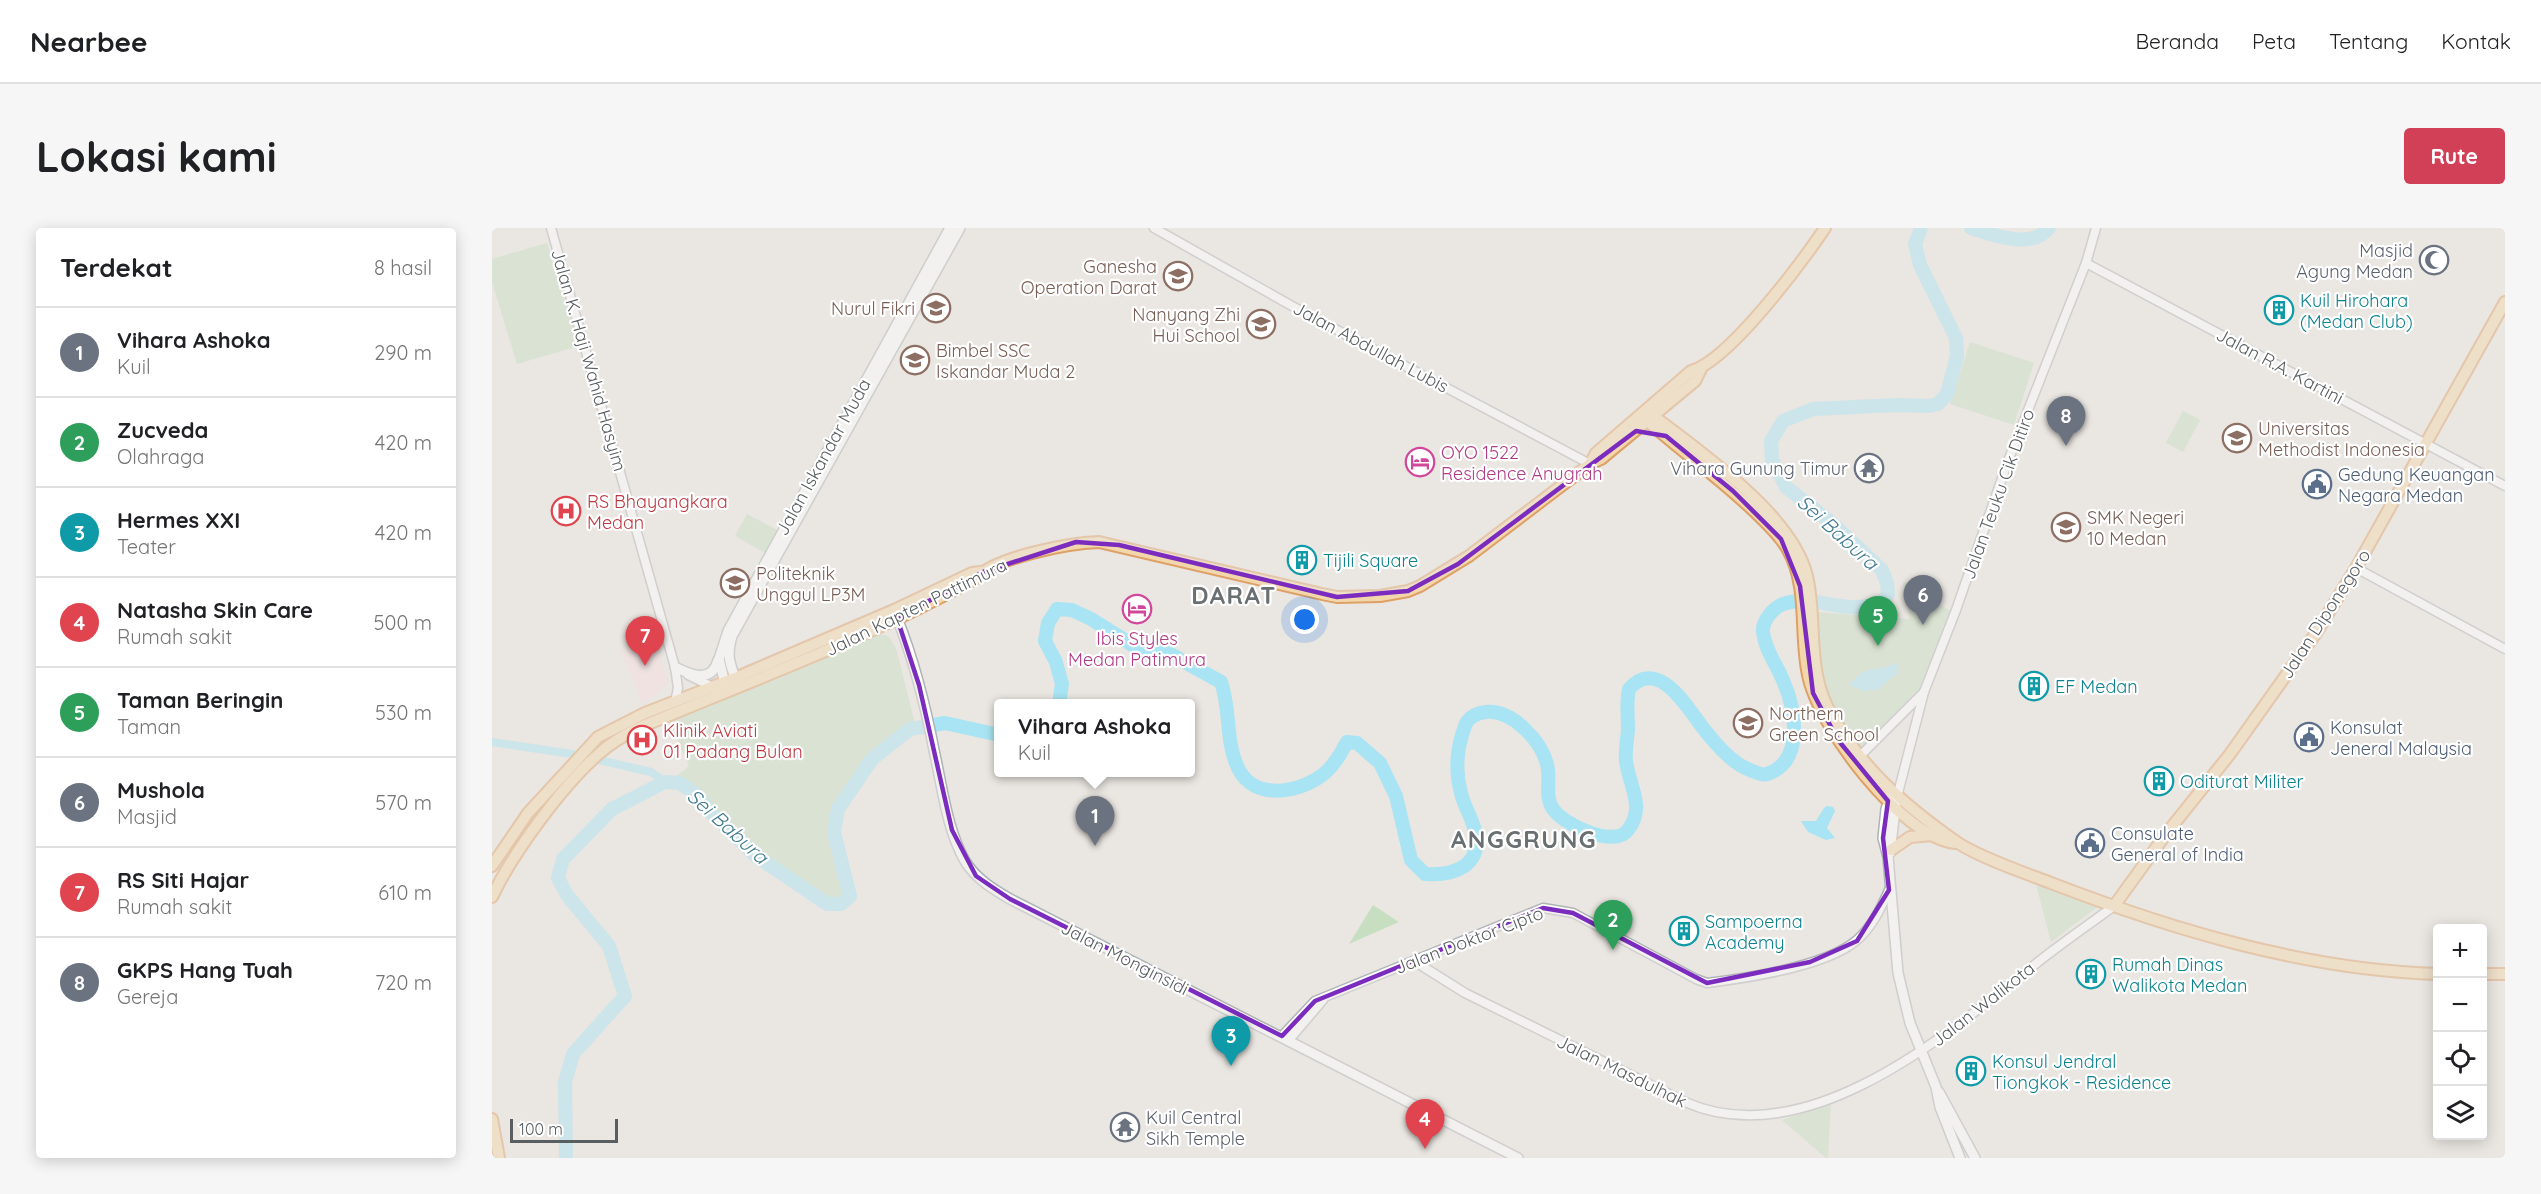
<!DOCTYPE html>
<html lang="id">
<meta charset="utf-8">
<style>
:root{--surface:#fff;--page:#f6f6f6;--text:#202124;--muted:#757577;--line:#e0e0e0;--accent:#d14057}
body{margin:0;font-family:Quicksand,sans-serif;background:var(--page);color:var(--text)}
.controls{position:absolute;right:18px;bottom:18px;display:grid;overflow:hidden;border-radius:6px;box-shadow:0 3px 15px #0003}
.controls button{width:54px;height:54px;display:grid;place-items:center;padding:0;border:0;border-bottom:2px solid var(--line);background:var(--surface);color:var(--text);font:30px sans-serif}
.scale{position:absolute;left:18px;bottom:15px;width:108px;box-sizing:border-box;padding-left:6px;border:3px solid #595e60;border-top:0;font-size:16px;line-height:21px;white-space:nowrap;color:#595e60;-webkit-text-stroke:4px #fff;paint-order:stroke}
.you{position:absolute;left:813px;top:392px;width:21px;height:21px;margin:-15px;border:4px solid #fff;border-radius:50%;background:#1a73e8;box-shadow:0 0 0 9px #1a73e833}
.badge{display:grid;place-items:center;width:39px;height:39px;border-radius:50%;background:var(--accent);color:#fff;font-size:20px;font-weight:700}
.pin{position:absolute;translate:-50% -50px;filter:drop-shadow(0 2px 3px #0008)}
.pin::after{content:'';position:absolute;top:32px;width:21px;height:18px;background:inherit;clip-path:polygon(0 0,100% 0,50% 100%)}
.popup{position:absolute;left:502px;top:471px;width:201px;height:78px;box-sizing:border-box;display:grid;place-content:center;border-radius:6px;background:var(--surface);filter:drop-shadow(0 2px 4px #0005);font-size:20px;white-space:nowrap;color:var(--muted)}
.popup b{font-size:22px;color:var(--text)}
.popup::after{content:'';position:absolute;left:50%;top:100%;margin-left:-12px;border:12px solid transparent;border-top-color:var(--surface)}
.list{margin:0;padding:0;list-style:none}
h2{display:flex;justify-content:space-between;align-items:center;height:78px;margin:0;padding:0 24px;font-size:26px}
h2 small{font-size:20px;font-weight:400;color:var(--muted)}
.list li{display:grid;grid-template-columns:39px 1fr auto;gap:18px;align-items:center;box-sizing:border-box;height:90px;padding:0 24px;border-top:2px solid var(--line)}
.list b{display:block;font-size:22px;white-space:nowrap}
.list p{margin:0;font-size:20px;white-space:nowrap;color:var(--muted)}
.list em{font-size:20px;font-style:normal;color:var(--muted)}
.icon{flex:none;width:33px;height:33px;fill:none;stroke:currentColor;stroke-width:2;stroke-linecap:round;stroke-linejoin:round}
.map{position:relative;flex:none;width:2013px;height:930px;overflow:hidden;border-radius:6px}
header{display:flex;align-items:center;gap:36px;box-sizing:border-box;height:84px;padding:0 30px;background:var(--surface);border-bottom:2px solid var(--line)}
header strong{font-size:28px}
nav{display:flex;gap:33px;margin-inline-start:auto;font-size:21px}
.intro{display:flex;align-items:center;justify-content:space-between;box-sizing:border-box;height:144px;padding:0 36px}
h1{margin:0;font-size:42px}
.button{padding:15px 27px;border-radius:6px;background:var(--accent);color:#fff;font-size:21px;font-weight:700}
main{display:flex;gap:36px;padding:0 36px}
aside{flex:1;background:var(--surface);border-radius:6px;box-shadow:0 3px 15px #0003}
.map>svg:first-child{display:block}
.medical{fill:#f6dde1}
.green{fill:#c7dfc0}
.water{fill:#a8e4f3}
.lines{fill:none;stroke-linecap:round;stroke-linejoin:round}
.canal{stroke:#a8e4f3;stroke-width:8}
.river{stroke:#a8e4f3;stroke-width:14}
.tertiary-casing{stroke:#b1b4b7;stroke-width:11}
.secondary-casing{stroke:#adb2b4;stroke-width:12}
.primary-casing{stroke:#dda066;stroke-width:14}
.tertiary{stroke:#fff;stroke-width:8}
.secondary{stroke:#fff;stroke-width:9}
.primary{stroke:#f3d7ac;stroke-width:10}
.marked{fill:none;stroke:#7b2cbf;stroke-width:4.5;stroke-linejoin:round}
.labels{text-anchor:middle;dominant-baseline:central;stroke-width:4.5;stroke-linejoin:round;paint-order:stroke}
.worship-label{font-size:18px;fill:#5b616d;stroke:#fff;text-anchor:end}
.education-label{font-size:18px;fill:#785e54;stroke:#fff;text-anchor:start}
.culture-label{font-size:18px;fill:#0d838f;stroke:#fff;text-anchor:start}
.street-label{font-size:18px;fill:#595e60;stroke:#fff}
.hotel-label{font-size:18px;fill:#b23c85;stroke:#fff;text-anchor:start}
.service-label{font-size:18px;fill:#4e5e75;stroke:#fff;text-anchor:start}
.health-label{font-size:18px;fill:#be3a42;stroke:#fff;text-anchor:start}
.water-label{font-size:20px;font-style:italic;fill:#437c91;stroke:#fff}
.district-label{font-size:24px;font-weight:bold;letter-spacing:1.5px;fill:#6a7071;stroke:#fff}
</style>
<header>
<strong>Nearbee</strong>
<nav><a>Beranda</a><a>Peta</a><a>Tentang</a><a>Kontak</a></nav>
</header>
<div class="intro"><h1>Lokasi kami</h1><a class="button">Rute</a></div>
<main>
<aside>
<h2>Terdekat<small>8 hasil</small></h2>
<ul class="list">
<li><span class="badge" style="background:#6b7280">1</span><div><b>Vihara Ashoka</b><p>Kuil</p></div><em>290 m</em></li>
<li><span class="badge" style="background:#2e9e5b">2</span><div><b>Zucveda</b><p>Olahraga</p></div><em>420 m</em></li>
<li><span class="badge" style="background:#0f9aa8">3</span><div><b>Hermes XXI</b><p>Teater</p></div><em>420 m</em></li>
<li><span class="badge" style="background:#e0444e">4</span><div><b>Natasha Skin Care</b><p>Rumah sakit</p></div><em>500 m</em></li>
<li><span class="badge" style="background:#2e9e5b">5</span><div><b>Taman Beringin</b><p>Taman</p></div><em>530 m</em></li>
<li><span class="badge" style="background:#6b7280">6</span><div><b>Mushola</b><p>Masjid</p></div><em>570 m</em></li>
<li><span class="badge" style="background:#e0444e">7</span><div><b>RS Siti Hajar</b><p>Rumah sakit</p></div><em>610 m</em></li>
<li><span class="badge" style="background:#6b7280">8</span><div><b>GKPS Hang Tuah</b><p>Gereja</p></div><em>720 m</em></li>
</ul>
</aside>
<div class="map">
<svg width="2013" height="930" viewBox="0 0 2013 930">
<rect width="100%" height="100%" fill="#eae6e1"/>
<polygon class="medical" points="163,413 176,455 151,477 129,422"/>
<g class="green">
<polygon points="55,15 87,118 25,136 0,54 0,31"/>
<polygon points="1478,114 1542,135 1522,197 1458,176"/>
<polygon points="1691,183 1708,192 1691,224 1674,215"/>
<polygon points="255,286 287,303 275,326 243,308"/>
<path d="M 1425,352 L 1437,370 L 1460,384 L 1429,459 L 1368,520 C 1336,479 1322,437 1325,384 L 1418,391 L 1411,355 Z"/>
<path d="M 383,405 L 396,408 L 404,420 L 424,500 C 394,504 340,576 342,605 C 344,625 353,648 358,668 L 335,676 L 261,625 L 188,555 L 181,551 L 197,538 L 177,494 Z"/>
<polygon points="1544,656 1608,677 1559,714"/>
<polygon points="881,677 907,694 857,716"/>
<polygon points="1339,875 1336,930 1334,930 1290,892"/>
</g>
<g class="water">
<path d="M 1406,434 L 1406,445 L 1394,454 L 1387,461 L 1372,463 L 1357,457 C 1375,434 1384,446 1406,434 Z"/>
<polygon points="1335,578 1341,579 1343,583 1335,600 1343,610 1334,612 1316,604 1309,593 1324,593 1332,580"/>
</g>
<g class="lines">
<g class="canal">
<polyline points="0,514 80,526"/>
<polyline points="107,532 159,544 173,554"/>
</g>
<g class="river">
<path d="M 1479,0 C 1502,7 1539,22 1557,0"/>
<path d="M 567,476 L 570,456 L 564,434 L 553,413 L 556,395 L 565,381 L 580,382 L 599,391 L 642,418 L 671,422 L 729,454 C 739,482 733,513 746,540 C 762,574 810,565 834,544 C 843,536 849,525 855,514 L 865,515 L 888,535 L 904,568 L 919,632 L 933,646 C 962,648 991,638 983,603 C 980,590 972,578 969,565 C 963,543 965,519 973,498 C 976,489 985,485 994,484 C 1020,481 1049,513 1055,536 C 1059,551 1052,568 1061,581 C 1071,596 1122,621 1136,602 C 1154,579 1137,558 1134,533 C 1133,523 1135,513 1136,502 C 1136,488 1134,475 1137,461 C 1166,428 1195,479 1211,500 C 1224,516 1239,535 1258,542 C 1264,544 1269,548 1275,546 C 1312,534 1304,483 1292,455 C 1286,438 1273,423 1271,404 C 1270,393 1281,380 1291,376 C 1313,368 1337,378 1359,379 C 1369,380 1380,377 1390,375 L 1396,366 L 1395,355 L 1390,342 L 1341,296 L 1294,259 L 1280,232 L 1279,213 L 1291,193 L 1321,181 L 1405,177 L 1437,178 L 1446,176 L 1455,166 L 1465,128 L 1464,110 L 1428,37 L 1423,16 L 1429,0"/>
<polyline points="74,930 73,854 81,826 133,768 117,718 75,667 66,650 71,631 120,581 173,554 188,555 205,567 221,587 264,628 335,676 349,676 358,668 342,604 346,581 380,531 418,501 453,495 507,507"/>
</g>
<g class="tertiary-casing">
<g id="tertiary">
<polyline points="59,0 183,439 186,460 183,474"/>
<polyline points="662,0 800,78 1098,236"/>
<polyline points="1594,35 2013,258"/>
<polyline points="1864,340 2013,421"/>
<polyline points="196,447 225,461"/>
<polyline points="1368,528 1432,464"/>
<polyline points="1405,569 1432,464 1464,382 1516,233 1594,35 1604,0"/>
<path d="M 922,733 L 973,765 L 1193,874 C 1313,927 1452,809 1541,738 C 1567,717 1595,698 1622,678"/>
<path d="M 790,808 L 823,773 L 1051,680 L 1081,685 L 1204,751 L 1215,755 C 1255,750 1335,738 1365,712 C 1380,699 1389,680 1397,662"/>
<polyline points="797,812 831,772"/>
</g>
</g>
<g class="secondary-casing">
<g id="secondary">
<path d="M 405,390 C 423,434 434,480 443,527 C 451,563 455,601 473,633 C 484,651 501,661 518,671 L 1026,930"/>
<path d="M 183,439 C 199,447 220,456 226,432"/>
<path d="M 245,455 C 238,435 234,430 240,408 L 468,0"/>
<polyline points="234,460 227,431 236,403 458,0"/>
<polyline points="1398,568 1394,581 1391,610 1396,629 1406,745 1418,795 1444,859 1448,879 1468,930"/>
<polyline points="1398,625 1404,573"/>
<polyline points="1447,864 1483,930"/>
</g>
</g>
<g class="primary-casing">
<g id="primary">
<path d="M 1155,183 C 1205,222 1300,285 1315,348 C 1325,391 1315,437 1335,478 C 1365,537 1413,578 1466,615 C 1489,630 1533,645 1559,655 C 1681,702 1814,742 1946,746"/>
<path d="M 1149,187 C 1186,221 1227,249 1263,284 C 1275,296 1288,307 1296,322 C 1317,359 1307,406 1316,447 C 1326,498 1409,609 1463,615"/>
<path d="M 1098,236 L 1104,225 L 1199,143 C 1236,134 1310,34 1333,0"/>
<polyline points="1399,622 1418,609 1440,607"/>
<polyline points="0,638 36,585 106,509 153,485 243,450 402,382 480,345 489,344"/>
<path d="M 0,669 C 20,626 72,555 109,524 C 119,515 131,508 144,501 C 258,453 375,411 483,351 C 503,329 577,315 607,314 L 830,366 L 845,369 L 888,368 L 916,363 L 928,358 L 977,328 L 1098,236 L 1109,231 L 1203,153 L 1209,141"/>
<polyline points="1622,678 1674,606 1738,526 1824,405 1864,340 2013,74"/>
<polyline points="1990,746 2013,746"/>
<polyline points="0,891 7,930"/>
</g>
</g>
<use href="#tertiary" class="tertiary"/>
<use href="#secondary" class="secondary"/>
<use href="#primary" class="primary"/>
</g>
<path d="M0 0H2013V930H0ZM 1144,203 L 1174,208 L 1241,263 L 1289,311 L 1308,358 L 1321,465 L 1346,512 L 1396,573 L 1391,610 L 1397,662 L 1365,713 L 1318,734 L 1215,755 L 1081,685 L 1051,680 L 823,773 L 790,808 L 518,671 L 484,648 L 460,602 L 427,457 L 405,390 L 491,344 L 584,314 L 627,317 L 845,369 L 916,363 L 966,336 Z" fill="#eae6e1" fill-opacity=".55" fill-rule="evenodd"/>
<path class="marked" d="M 1144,203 L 1174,208 L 1241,263 L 1289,311 L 1308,358 L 1321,465 L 1346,512 L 1396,573 L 1391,610 L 1397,662 L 1365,713 L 1318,734 L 1215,755 L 1081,685 L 1051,680 L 823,773 L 790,808 L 518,671 L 484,648 L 460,602 L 427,457 L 405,390 L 491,344 L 584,314 L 627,317 L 845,369 L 916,363 L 966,336 Z"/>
<defs>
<g id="mosque-ring" transform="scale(1.5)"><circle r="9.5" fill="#fff" stroke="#6b7280" stroke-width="1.5"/><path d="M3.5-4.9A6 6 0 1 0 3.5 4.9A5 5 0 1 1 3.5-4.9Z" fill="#6b7280"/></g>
<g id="school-ring" transform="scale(1.5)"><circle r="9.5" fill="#fff" stroke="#8d6e63" stroke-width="1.5"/><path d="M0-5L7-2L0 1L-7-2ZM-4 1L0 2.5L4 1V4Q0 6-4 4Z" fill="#8d6e63"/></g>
<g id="building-ring" transform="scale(1.5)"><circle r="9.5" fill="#fff" stroke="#0f9aa8" stroke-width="1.5"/><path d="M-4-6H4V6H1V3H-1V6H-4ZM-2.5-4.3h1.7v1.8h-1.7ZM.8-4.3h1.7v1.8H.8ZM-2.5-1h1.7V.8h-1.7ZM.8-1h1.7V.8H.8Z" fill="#0f9aa8"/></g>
<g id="university-ring" transform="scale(1.5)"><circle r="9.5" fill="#fff" stroke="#8d6e63" stroke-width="1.5"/><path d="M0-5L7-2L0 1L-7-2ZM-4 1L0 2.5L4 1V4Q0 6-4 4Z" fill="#8d6e63"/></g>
<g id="hotel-ring" transform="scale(1.5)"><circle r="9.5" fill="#fff" stroke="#d1479c" stroke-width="1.5"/><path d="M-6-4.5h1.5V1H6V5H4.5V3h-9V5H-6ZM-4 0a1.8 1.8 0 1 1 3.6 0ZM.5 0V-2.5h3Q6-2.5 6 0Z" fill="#d1479c"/></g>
<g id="temple-ring" transform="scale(1.5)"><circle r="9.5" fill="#fff" stroke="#6b7280" stroke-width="1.5"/><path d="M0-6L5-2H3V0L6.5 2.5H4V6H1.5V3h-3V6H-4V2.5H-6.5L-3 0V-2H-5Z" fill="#6b7280"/></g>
<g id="civic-ring" transform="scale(1.5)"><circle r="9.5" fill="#fff" stroke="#5c6f8a" stroke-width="1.5"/><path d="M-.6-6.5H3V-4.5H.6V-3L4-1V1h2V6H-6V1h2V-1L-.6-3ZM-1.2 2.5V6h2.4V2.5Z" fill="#5c6f8a"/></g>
<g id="hospital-ring" transform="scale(1.5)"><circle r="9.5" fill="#fff" stroke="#e0444e" stroke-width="1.5"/><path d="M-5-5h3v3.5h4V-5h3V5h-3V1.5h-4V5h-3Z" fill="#e0444e"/></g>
</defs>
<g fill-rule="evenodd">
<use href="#mosque-ring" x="1942" y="32"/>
<use href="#school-ring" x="686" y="48"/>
<use href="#school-ring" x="444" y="80"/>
<use href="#building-ring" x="1787" y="82"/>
<use href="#school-ring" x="769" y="96"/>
<use href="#school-ring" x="423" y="132"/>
<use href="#university-ring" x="1745" y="210"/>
<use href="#hotel-ring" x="928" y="234"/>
<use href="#temple-ring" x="1377" y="240"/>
<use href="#civic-ring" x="1825" y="256"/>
<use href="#hospital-ring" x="74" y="283"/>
<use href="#school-ring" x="1574" y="299"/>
<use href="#building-ring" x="810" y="332"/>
<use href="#university-ring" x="243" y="355"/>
<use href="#hotel-ring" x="645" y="381"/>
<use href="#building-ring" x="1542" y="458"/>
<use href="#school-ring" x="1256" y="495"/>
<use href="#civic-ring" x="1817" y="509"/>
<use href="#hospital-ring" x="150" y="512"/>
<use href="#building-ring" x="1667" y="553"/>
<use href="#civic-ring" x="1598" y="615"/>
<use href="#building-ring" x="1192" y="703"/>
<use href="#building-ring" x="1599" y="746"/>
<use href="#building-ring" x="1479" y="843"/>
<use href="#temple-ring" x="633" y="899"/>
</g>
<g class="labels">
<g class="worship-label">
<text x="1921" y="22">Masjid<tspan x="1921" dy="21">Agung Medan</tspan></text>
<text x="1356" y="240">Vihara Gunung Timur</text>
<text x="654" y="889" text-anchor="start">Kuil Central<tspan x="654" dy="21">Sikh Temple</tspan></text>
</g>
<g class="education-label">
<text x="665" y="38" text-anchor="end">Ganesha<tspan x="665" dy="21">Operation Darat</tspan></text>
<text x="423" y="80" text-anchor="end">Nurul Fikri</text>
<text x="748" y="86" text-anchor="end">Nanyang Zhi<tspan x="748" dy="21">Hui School</tspan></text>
<text x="444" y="122">Bimbel SSC<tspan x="444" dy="21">Iskandar Muda 2</tspan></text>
<text x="1766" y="200">Universitas<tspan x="1766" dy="21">Methodist Indonesia</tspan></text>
<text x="1595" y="289">SMK Negeri<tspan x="1595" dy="21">10 Medan</tspan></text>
<text x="264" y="345">Politeknik<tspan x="264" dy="21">Unggul LP3M</tspan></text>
<text x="1277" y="485">Northern<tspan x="1277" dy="21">Green School</tspan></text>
</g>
<g class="culture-label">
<text x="1808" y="72">Kuil Hirohara<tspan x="1808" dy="21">(Medan Club)</tspan></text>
<text x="831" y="332">Tijili Square</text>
<text x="1563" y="458">EF Medan</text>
<text x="1688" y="553">Oditurat Militer</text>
<text x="1213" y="693">Sampoerna<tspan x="1213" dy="21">Academy</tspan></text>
<text x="1620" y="736">Rumah Dinas<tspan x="1620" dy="21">Walikota Medan</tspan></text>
<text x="1500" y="833">Konsul Jendral<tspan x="1500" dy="21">Tiongkok - Residence</tspan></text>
</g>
<g class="street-label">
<text transform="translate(879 119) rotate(28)">Jalan Abdullah Lubis</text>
<text transform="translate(97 132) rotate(74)">Jalan K. Haji Wahid Hasyim</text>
<text transform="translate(1788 138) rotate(28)">Jalan R.A. Kartini</text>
<text transform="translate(331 229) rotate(-61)">Jalan Iskandar Muda</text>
<text transform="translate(1506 266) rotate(-70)">Jalan Teuku Cik Ditiro</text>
<text transform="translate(424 379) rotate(-26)">Jalan Kapten Pattimura</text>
<text transform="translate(1833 386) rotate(-57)">Jalan Diponegoro</text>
<text transform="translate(977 712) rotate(-21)">Jalan Doktor Cipto</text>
<text transform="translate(633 730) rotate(27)">Jalan Monginsidi</text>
<text transform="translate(1491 776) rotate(-38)">Jalan Walikota</text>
<text transform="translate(1130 843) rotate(26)">Jalan Masdulhak</text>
</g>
<g class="hotel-label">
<text x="949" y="224">OYO 1522<tspan x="949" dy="21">Residence Anugrah</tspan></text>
<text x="645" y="410" text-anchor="middle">Ibis Styles<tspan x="645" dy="21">Medan Patimura</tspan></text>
</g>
<g class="service-label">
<text x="1846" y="246">Gedung Keuangan<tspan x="1846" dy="21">Negara Medan</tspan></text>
<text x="1838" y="499">Konsulat<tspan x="1838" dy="21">Jeneral Malaysia</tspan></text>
<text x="1619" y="605">Consulate<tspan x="1619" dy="21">General of India</tspan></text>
</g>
<g class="health-label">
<text x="95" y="273">RS Bhayangkara<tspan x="95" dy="21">Medan</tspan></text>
<text x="171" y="502">Klinik Aviati<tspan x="171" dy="21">01 Padang Bulan</tspan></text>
</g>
<g class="water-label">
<text transform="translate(1346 304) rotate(42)">Sei Babura</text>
<text transform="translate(236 598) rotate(42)">Sei Babura</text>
</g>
<g class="district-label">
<text x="742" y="367">DARAT</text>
<text x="1032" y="611">ANGGRUNG</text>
</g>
</g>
</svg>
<div class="controls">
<button>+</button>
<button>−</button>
<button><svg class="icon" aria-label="locate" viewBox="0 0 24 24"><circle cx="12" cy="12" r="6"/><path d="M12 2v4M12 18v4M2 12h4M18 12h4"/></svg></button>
<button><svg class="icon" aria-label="layers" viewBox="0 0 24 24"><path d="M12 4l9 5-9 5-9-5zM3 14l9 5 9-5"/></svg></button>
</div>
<div class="scale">100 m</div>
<div class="you"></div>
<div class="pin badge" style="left:603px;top:618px;background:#6b7280">1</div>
<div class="popup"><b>Vihara Ashoka</b>Kuil</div>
<div class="pin badge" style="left:1121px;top:722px;background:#2e9e5b">2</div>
<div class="pin badge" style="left:739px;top:838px;background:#0f9aa8">3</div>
<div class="pin badge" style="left:933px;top:921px;background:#e0444e">4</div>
<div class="pin badge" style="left:1386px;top:418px;background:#2e9e5b">5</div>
<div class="pin badge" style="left:1431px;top:397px;background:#6b7280">6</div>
<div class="pin badge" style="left:153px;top:438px;background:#e0444e">7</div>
<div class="pin badge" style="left:1574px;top:218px;background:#6b7280">8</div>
</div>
</main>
